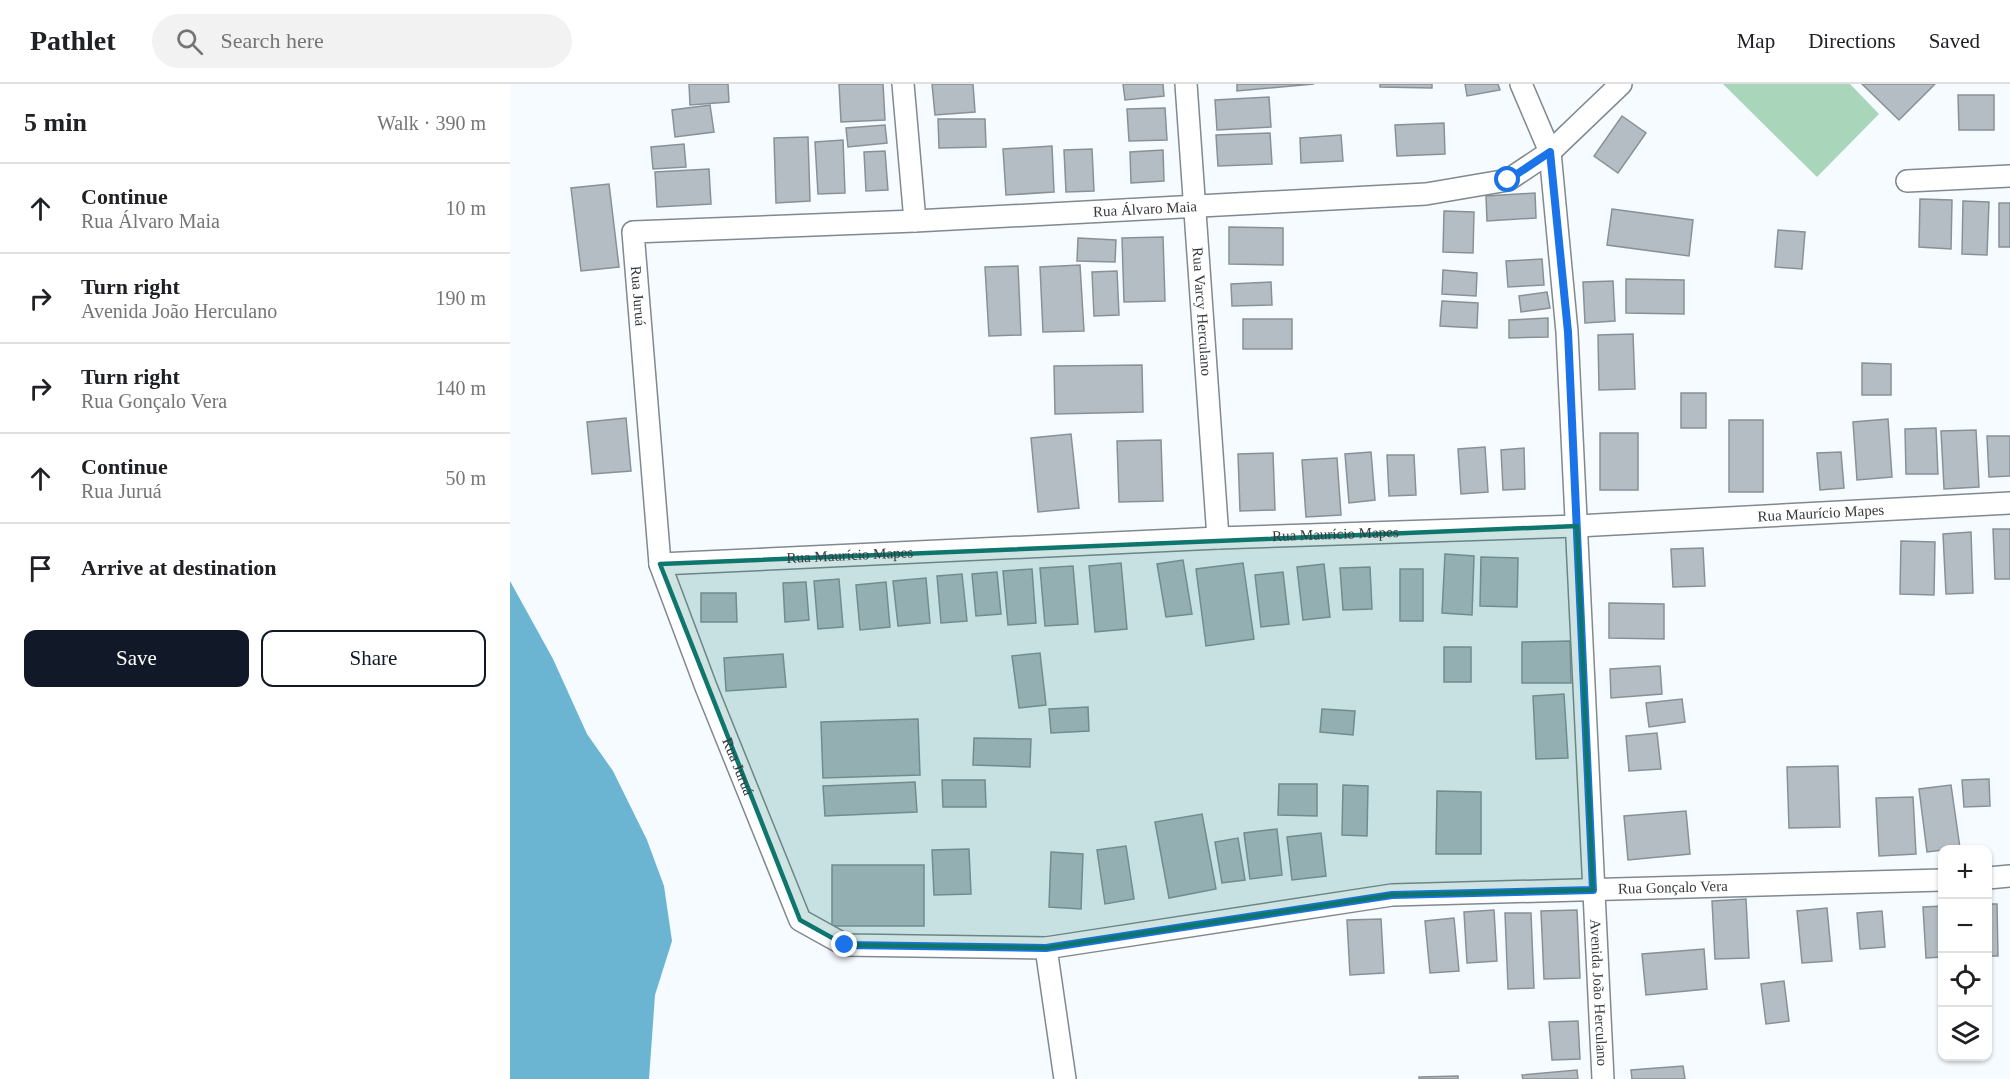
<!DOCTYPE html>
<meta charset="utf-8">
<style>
:root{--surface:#fff;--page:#f2f2f2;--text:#202124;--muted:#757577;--line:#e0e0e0;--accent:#111827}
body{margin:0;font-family:"Times New Roman",serif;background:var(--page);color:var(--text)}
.controls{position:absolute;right:18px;bottom:18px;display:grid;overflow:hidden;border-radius:12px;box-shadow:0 2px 4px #0004}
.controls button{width:54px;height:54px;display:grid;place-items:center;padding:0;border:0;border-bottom:2px solid var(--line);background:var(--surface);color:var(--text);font:30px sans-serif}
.stop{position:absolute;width:18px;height:18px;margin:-14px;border:4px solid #1a73e8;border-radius:50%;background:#fff}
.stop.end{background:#1a73e8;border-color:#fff;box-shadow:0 2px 6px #0008}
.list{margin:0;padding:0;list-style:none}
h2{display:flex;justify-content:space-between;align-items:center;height:78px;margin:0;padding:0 24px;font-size:26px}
h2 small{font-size:20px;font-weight:400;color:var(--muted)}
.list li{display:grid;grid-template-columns:39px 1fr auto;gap:18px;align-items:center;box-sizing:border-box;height:90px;padding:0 24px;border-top:2px solid var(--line)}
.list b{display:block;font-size:22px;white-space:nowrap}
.list p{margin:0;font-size:20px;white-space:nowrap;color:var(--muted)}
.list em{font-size:20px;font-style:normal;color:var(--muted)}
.actions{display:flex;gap:12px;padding:18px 24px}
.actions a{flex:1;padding:14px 0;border:2px solid var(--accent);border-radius:12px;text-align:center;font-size:21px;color:var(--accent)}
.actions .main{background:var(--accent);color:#fff}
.icon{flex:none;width:33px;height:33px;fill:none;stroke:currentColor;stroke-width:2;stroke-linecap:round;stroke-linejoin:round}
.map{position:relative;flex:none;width:1500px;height:995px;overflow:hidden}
header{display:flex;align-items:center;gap:36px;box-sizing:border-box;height:84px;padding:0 30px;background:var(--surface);border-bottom:2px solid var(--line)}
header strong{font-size:28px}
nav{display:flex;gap:33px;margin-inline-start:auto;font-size:21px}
.search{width:420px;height:54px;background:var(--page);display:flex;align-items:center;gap:15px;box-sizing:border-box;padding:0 21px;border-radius:33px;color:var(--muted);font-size:22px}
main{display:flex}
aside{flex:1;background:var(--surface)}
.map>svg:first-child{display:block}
.green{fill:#a9d6ba}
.water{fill:#6bb5d3}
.building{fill:#b4bdc4;stroke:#889198;stroke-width:1.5}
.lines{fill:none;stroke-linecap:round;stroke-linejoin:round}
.street-casing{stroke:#80898f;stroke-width:24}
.street{stroke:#fff;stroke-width:21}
.route{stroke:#1a73e8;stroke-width:8}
.marked{fill:#0f766e;fill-opacity:0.2;stroke:#0f766e;stroke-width:4.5;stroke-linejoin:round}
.labels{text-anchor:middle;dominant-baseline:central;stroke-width:5;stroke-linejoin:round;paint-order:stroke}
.street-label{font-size:15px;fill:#363a3d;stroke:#fff}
</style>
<header>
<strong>Pathlet</strong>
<div class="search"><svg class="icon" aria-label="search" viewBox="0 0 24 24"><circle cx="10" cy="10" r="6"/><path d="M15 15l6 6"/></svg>Search here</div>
<nav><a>Map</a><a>Directions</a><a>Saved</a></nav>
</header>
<main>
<aside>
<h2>5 min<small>Walk · 390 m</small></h2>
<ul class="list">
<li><svg class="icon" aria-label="ahead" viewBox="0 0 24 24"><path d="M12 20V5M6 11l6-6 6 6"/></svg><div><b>Continue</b><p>Rua Álvaro Maia</p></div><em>10 m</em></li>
<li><svg class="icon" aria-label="right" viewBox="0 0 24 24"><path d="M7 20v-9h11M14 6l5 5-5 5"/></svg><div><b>Turn right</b><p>Avenida João Herculano</p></div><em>190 m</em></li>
<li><svg class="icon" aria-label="right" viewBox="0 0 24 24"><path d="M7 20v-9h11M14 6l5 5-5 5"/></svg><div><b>Turn right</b><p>Rua Gonçalo Vera</p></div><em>140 m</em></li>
<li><svg class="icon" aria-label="ahead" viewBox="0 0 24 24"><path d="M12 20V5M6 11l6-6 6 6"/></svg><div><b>Continue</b><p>Rua Juruá</p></div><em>50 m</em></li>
<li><svg class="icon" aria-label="arrive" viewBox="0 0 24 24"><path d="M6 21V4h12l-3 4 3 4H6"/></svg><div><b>Arrive at destination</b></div></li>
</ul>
<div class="actions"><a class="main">Save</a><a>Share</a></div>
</aside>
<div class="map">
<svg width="1500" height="995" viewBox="0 0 1500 995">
<rect width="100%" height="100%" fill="#f5fbff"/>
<polygon class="green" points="1213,0 1340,0 1369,30 1307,93"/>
<polygon class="water" points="0,497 43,575 77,650 103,687 137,756 154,802 162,857 145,911 139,995 0,995"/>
<g class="building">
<polygon points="179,0 218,0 219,18 180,21"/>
<polygon points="329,0 373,0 375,36 331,38"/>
<polygon points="422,0 463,0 465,28 425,31"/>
<polygon points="613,0 653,0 654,12 615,16"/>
<polygon points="727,0 804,0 727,7"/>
<polygon points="870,0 922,0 922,4 870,3"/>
<polygon points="955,0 988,0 990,6 957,12"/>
<polygon points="1352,0 1425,0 1389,36"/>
<polygon points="1448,11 1484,11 1484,46 1449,46"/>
<polygon points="759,13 761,43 707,46 705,16"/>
<polygon points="200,21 204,48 165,53 162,26"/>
<polygon points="655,24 657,56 619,57 617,25"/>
<polygon points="1112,32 1136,49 1108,89 1084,72"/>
<polygon points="428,35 475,35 476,63 429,64"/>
<polygon points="934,39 935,70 887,72 885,41"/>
<polygon points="375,41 377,59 338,63 336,44"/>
<polygon points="760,49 762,80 708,82 706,51"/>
<polygon points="831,51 833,77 791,79 790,54"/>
<polygon points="298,53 300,117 266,119 264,54"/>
<polygon points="333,56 335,109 308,110 305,58"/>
<polygon points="174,60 176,83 143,85 141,63"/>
<polygon points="542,62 544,108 496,111 493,65"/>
<polygon points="582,65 584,107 556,108 554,66"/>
<polygon points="653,66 654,97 621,99 620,68"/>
<polygon points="375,67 378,106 356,107 354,68"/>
<polygon points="199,85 201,120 147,123 145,88"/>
<polygon points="99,100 109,183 71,187 61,104"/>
<polygon points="1025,109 1026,134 977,137 976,112"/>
<polygon points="1410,115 1442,116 1441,165 1409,163"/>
<polygon points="1453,117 1479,118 1477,171 1452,170"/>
<rect x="1489" y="119" width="11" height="44"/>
<polygon points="1102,125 1183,136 1179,172 1097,161"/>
<polygon points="934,127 964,128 963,169 933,168"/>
<polygon points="719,143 773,144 773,181 719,180"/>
<polygon points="1268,146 1295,148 1292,185 1265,183"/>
<polygon points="653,153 655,217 614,218 612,154"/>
<polygon points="568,154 606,156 605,178 567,177"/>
<polygon points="1032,175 1034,201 998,203 996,177"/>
<polygon points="570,181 574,247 533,248 530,183"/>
<polygon points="508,182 511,251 479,252 475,183"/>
<polygon points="933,186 967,189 966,212 932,210"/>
<polygon points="607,187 609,231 584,232 582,188"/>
<polygon points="1116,195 1174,196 1174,230 1116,229"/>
<polygon points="1103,197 1105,237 1075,239 1073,198"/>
<polygon points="761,198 762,221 722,222 721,200"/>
<polygon points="1037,208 1040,224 1011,228 1009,212"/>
<polygon points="932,217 968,219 967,244 930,242"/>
<polygon points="1038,234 1038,253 999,254 999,236"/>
<rect x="733" y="235" width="49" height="30"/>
<polygon points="1123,250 1125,305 1089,306 1088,251"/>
<polygon points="1352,279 1381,280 1381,311 1352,311"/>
<polygon points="632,281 633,328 545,330 544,282"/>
<rect x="1171" y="309" width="25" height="35"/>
<polygon points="116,334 121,387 82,390 77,338"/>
<polygon points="1378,335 1382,393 1347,396 1343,338"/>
<rect x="1219" y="336" width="34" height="72"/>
<polygon points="1426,344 1428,390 1396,390 1395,345"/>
<polygon points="1466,346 1469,403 1434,405 1431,347"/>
<rect x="1090" y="349" width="38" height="57"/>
<polygon points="561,350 569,424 528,428 521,354"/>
<polygon points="1477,352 1500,352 1500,392 1479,393"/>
<polygon points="651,356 653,417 609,418 607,357"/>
<polygon points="975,363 978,408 951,410 948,365"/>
<polygon points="1014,364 1015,405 993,406 991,366"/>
<polygon points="861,368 865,416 839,419 835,370"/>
<polygon points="1331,368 1334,404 1310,406 1307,369"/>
<polygon points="763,369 765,426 730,427 728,370"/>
<polygon points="877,371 904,371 906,411 879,412"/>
<polygon points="827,374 831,431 796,433 792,376"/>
<polygon points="1483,445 1500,445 1500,495 1485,495"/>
<polygon points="1461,448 1463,509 1436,510 1433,450"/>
<polygon points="1391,457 1425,458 1424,511 1390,510"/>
<polygon points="1193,464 1195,502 1163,503 1161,465"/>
<polygon points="935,470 964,472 962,531 932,529"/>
<polygon points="971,473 1008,474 1007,523 970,522"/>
<polygon points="673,476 682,530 656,533 647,480"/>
<polygon points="611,479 617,545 585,548 579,482"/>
<polygon points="733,479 744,555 696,562 686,485"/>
<polygon points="814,480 820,533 793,536 787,483"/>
<polygon points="563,482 568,540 535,542 530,484"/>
<polygon points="860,483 862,525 833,526 830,484"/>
<polygon points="522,485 526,539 498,541 493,487"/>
<rect x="890" y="485" width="23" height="52"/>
<polygon points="487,488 491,530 466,532 462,490"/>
<polygon points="773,488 779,540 751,543 745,491"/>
<polygon points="452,490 457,537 431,539 427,492"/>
<polygon points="416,494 420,539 388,542 383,497"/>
<polygon points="329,495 333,543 308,545 304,497"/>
<polygon points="296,498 299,536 275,538 273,499"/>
<polygon points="376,498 380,543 350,546 346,501"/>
<polygon points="191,509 226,509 227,538 191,538"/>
<polygon points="1099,519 1154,520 1154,555 1099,554"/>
<polygon points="1060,557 1061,599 1012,599 1012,558"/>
<rect x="934" y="563" width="27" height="35"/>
<polygon points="530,569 536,621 509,624 502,572"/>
<polygon points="273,570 276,603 216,607 214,574"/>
<polygon points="1150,582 1152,610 1101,614 1100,585"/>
<polygon points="1054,610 1058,674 1026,675 1023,612"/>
<polygon points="1172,615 1175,638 1139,643 1136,619"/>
<polygon points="578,623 579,647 541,649 539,625"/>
<polygon points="812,625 845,627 843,651 810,648"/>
<polygon points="408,635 410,691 313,694 311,638"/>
<polygon points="1147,649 1151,685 1119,687 1116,652"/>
<polygon points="464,654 521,655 520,683 463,681"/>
<polygon points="1328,682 1330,743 1279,744 1277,683"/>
<polygon points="1479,695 1480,722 1454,723 1452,696"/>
<polygon points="432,696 475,696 476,723 433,723"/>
<polygon points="405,698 407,728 315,732 313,702"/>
<polygon points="769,700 807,700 807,732 768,731"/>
<polygon points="833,701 858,702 857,752 832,751"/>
<polygon points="1441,701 1450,764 1417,768 1409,705"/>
<polygon points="927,707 971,708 971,770 926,770"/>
<polygon points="1403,713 1406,770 1369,772 1366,714"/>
<polygon points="1176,727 1180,770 1118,776 1114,732"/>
<polygon points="692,730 706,805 659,814 645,738"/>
<polygon points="767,745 772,791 740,795 734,749"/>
<polygon points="811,749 816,792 782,796 777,753"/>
<polygon points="728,754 735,796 712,799 705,758"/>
<polygon points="616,762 624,815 595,820 587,766"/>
<polygon points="459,765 461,810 424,811 422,766"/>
<polygon points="541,768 573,770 571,825 539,823"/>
<rect x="322" y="781" width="92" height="61"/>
<polygon points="1236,815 1239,874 1205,875 1202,817"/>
<polygon points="1478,820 1487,820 1488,872 1478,872"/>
<polygon points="1432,822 1432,873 1416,874 1413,823"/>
<polygon points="1317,824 1322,877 1292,879 1287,827"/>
<polygon points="984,826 987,877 957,879 954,828"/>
<polygon points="1067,826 1070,894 1034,895 1031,827"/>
<polygon points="1372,827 1375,863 1350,865 1347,829"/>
<polygon points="995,829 1021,829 1024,904 998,905"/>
<polygon points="944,834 949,887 920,889 915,837"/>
<polygon points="871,835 874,889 840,891 837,836"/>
<polygon points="1194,865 1197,905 1136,911 1132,870"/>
<polygon points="1274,897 1279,937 1256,940 1251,900"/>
<polygon points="1068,937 1070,975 1042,976 1039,938"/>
<polygon points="1173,982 1175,995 1122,995 1121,986"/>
<polygon points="1067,986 1068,995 1013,995 1012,991"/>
<polygon points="948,992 948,995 909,995 909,993"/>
</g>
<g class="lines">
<g class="street-casing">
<g id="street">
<polyline points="393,0 405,137"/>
<path id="s1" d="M 676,0 L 708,454"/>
<path id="s2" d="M 1011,0 L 1040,68 L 1057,248 L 1093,995"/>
<path id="s3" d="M 1111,0 L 1040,68 L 998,96 L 916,110 L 405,137 L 123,148 L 150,480 L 196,603 L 290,836 L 335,861 L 536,864 L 882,811 L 1432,796"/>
<polyline points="1397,97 1500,92"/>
<path id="s4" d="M 150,480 L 708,454 L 1067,442 L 1500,419"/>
<polyline points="1478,794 1500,792"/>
<polyline points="536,864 555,995"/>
</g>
</g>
<use href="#street" class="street"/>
</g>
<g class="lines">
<polyline class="route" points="335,861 536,864 882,811 1083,806 1058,248 1040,68 998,96"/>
</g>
<path class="marked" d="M 1067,442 L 1083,806 L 882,811 L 536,864 L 335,861 L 290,836 L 150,480 Z"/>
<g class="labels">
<g class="street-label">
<text transform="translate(635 125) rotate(-3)">Rua Álvaro Maia</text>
<text stroke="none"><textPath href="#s3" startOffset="1090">Rua Juruá</textPath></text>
<text stroke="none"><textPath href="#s1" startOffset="228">Rua Varcy Herculano</textPath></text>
<text stroke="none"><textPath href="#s4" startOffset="1162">Rua Maurício Mapes</textPath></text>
<text stroke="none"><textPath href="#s4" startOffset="676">Rua Maurício Mapes</textPath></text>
<text stroke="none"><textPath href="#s4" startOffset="190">Rua Maurício Mapes</textPath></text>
<text stroke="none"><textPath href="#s3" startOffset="1576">Rua Juruá</textPath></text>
<text stroke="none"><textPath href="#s3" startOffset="2625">Rua Gonçalo Vera</textPath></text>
<text stroke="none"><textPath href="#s2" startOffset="916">Avenida João Herculano</textPath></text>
</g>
</g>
</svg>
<div class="controls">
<button>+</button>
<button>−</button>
<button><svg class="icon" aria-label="locate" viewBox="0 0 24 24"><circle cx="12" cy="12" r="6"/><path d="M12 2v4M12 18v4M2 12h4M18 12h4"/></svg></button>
<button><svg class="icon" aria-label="layers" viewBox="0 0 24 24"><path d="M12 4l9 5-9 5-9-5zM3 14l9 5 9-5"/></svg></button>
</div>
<div class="stop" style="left:998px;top:96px"></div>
<div class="stop end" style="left:335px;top:861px"></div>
</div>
</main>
